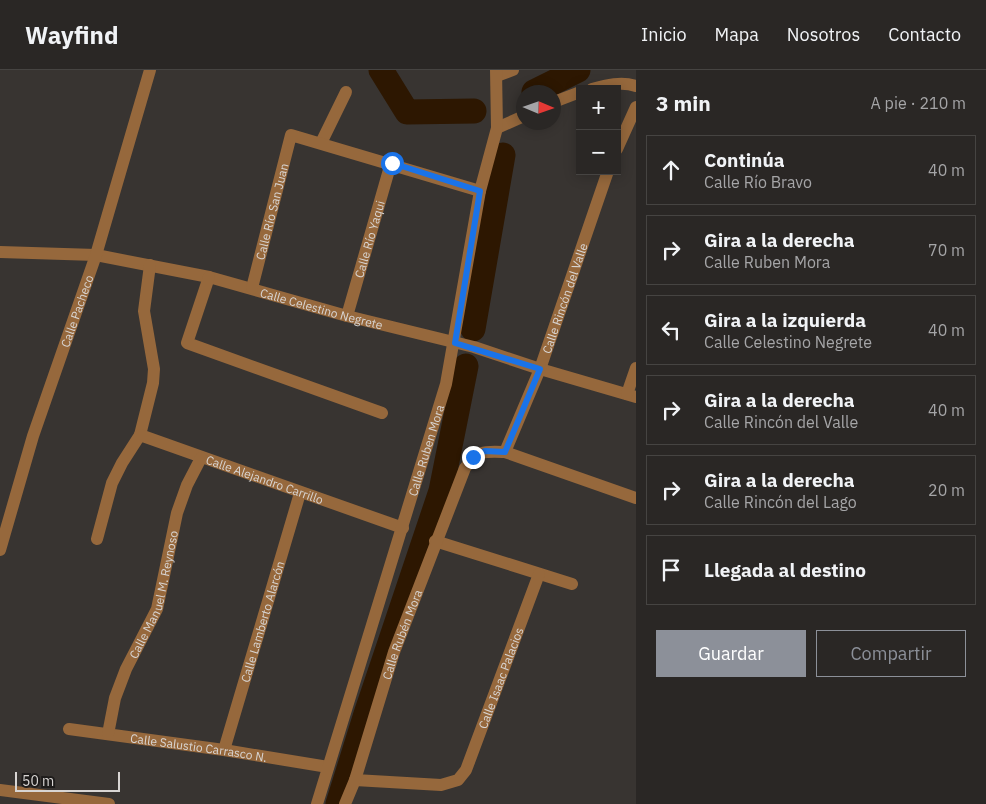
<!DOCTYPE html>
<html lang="es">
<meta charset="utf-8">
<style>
:root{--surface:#2a2725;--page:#322f2d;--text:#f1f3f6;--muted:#a5a5a7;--line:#464442;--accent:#8c9099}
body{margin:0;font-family:"IBM Plex Sans",sans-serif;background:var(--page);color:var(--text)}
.controls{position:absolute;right:15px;top:15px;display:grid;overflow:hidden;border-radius:0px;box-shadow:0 2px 12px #0003}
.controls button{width:45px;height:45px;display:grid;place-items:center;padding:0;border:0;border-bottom:1px solid var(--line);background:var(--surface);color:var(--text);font:25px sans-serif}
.compass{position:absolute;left:516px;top:15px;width:45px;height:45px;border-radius:50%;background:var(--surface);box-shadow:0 2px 12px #0003;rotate:92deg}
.scale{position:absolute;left:15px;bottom:12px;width:105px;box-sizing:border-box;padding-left:5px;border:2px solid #d8d5d3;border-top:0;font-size:14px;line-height:18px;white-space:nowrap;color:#d8d5d3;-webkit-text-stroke:4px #1e1c1b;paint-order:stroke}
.stop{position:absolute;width:15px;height:15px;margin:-11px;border:4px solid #1a73e8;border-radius:50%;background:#fff}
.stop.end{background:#1a73e8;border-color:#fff;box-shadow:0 1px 5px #0008}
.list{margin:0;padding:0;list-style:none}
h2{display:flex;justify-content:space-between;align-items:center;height:65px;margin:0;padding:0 20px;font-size:21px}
h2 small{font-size:16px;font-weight:400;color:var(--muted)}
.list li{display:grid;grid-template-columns:32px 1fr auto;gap:15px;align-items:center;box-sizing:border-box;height:70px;margin:0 10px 10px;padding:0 10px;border:1px solid var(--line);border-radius:0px}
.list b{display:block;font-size:19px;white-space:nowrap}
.list p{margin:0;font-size:16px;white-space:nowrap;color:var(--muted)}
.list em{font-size:16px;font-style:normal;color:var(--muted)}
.actions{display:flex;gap:10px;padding:15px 20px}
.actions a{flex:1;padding:11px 0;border:1px solid var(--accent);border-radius:0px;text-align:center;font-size:18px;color:var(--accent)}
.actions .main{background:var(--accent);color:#fff}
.icon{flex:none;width:28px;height:28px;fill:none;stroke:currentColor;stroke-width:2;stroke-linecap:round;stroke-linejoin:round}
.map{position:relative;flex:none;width:636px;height:734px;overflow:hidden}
header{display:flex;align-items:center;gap:30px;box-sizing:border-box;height:70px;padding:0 25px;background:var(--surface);border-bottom:1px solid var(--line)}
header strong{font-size:24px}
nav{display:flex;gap:28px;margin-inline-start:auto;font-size:18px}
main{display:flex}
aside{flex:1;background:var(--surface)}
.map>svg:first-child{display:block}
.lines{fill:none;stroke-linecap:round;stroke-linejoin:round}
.river{stroke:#2d1701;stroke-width:25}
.minor{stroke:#96683c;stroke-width:12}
.route{stroke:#1a73e8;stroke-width:6}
.labels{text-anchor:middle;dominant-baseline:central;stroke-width:5;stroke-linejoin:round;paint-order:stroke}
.street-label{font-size:12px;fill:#d8d5d3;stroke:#1e1c1b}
</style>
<header>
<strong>Wayfind</strong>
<nav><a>Inicio</a><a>Mapa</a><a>Nosotros</a><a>Contacto</a></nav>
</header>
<main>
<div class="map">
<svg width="636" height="734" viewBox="0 0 636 734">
<rect width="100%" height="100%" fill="#383431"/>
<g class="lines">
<g class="river">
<polyline points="381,0 407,42 474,41"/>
<polyline points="534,22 578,0"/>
<polyline points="473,259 503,85"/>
<polyline points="338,734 366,644 441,421 466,296"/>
</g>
<g class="minor">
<polyline points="497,6 513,0"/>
<path d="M 592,19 C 606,15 622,11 636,16"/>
<polyline points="554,32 580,22"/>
<polyline points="497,58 524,46"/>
<polyline points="321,73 346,22"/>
<polyline points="617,79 636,37"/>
<path id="s1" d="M 0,182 L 96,185 L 209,207 L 347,246 L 474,277 L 540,299 L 636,327"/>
<polyline points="209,207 187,273 382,343"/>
<path id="s2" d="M 252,218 L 291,65 L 480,121"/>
<path id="s3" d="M 347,246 L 391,93"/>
<polyline points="627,324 636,298"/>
<polyline points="140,365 153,313 154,299 144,241 150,195"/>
<path id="s4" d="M 505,382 L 540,299 L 608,101"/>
<path id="s5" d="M 97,469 L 112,413 L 122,393 L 140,365 L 403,458"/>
<polyline points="435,471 572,514"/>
<path id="s6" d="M 0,480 L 33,366 L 96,185 L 150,0"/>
<path id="s7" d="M 69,659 L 224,680 L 328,697"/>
<path id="s8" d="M 108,664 L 115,628 L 126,599 L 157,539 L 177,443 L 187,415 L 201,388"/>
<path id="s9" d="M 224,680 L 300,423"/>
<path id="s10" d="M 355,710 L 441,715 L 458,710 L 466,700 L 539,504"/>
<polyline points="0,720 109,734"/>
<path id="s11" d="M 317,734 L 446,314 L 480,121 L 497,58 L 496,0"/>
<path id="s12" d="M 345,734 L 355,710 L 394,582 L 465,398 C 478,380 484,381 505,382 L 636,428"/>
</g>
</g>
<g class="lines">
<polyline class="route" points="392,93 480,121 455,273 540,299 505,382 485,381 473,387"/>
</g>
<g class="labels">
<g class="street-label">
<text stroke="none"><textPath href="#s2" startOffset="79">Calle Río San Juan</textPath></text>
<text stroke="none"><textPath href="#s3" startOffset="80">Calle Río Yaqui</textPath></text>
<text stroke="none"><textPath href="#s4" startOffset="165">Calle Rincón del Valle</textPath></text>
<text stroke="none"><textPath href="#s1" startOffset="328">Calle Celestino Negrete</textPath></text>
<text stroke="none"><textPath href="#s6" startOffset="251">Calle Pacheco</textPath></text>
<text stroke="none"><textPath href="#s11" startOffset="370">Calle Ruben Mora</textPath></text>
<text stroke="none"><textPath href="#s5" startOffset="246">Calle Alejandro Carrillo</textPath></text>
<text stroke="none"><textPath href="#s8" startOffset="148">Calle Manuel M. Reynoso</textPath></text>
<text stroke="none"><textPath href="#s9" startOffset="134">Calle Lamberto Alarcón</textPath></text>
<text stroke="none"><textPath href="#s12" startOffset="179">Calle Rubén Mora</textPath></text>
<text stroke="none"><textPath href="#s10" startOffset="215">Calle Isaac Palacios</textPath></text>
<text stroke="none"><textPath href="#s7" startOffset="131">Calle Salustio Carrasco N.</textPath></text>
</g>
</g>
</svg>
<div class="controls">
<button>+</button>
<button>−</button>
</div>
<svg class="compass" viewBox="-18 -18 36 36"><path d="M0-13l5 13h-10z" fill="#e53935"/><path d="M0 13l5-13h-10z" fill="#a5a5a7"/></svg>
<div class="scale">50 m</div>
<div class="stop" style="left:392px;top:93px"></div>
<div class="stop end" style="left:473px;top:387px"></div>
</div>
<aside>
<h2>3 min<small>A pie · 210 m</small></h2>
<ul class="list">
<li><svg class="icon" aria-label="ahead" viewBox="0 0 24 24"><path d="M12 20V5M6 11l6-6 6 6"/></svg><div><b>Continúa</b><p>Calle Río Bravo</p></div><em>40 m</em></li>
<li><svg class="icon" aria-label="right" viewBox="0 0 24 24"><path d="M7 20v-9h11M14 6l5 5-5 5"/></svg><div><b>Gira a la derecha</b><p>Calle Ruben Mora</p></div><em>70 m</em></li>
<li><svg class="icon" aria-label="left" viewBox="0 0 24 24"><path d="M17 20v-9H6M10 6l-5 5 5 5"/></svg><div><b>Gira a la izquierda</b><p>Calle Celestino Negrete</p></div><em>40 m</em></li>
<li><svg class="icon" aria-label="right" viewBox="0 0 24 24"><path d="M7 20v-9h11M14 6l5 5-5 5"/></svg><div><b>Gira a la derecha</b><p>Calle Rincón del Valle</p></div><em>40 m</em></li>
<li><svg class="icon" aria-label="right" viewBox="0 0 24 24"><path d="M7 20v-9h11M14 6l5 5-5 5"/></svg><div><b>Gira a la derecha</b><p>Calle Rincón del Lago</p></div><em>20 m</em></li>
<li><svg class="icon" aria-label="arrive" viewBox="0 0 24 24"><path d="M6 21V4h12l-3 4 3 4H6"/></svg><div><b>Llegada al destino</b></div></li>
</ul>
<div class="actions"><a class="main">Guardar</a><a>Compartir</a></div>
</aside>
</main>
